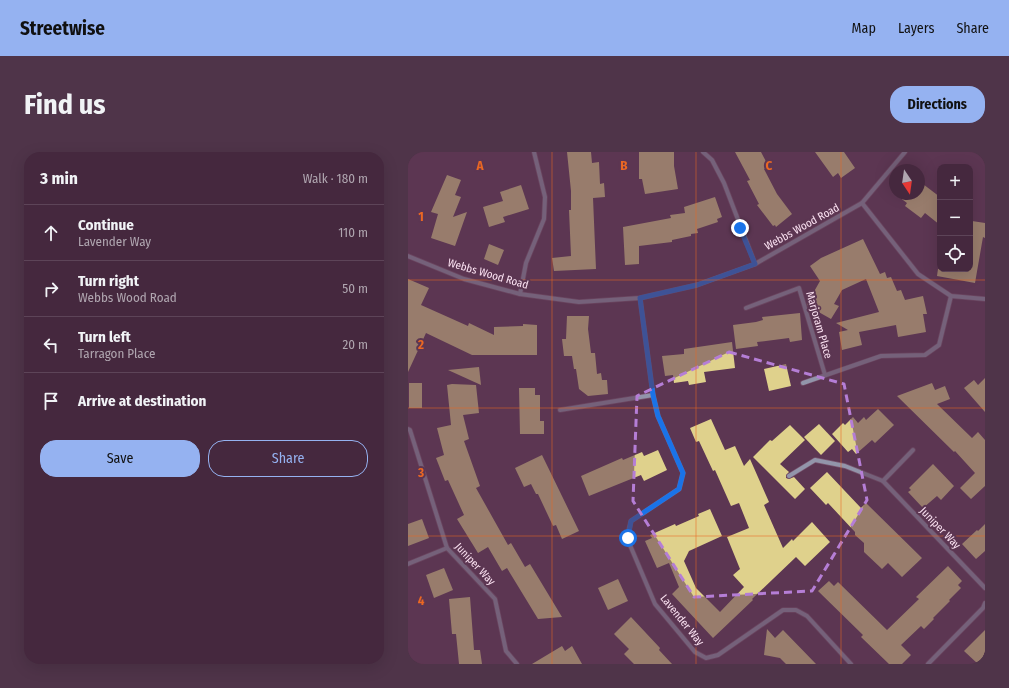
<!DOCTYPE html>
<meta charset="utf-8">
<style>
:root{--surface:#45283e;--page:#4f3449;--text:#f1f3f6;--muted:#b0a6b0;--line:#5d4458;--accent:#95b2f1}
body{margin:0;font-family:"Fira Sans Condensed",sans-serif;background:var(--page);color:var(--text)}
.controls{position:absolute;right:12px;top:12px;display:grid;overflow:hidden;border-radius:8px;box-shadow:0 4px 16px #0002}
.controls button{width:36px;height:36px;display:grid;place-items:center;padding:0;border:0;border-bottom:1px solid var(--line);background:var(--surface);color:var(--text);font:20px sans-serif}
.compass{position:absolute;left:481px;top:12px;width:36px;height:36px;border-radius:50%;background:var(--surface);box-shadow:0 4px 16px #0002;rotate:167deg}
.stop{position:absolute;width:12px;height:12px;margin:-9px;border:3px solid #1a73e8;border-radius:50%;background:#fff}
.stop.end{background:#1a73e8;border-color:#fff;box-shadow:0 1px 4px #0008}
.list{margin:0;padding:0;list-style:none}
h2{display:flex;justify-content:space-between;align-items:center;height:52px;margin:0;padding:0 16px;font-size:17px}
h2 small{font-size:13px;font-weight:400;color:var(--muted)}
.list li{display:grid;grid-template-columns:26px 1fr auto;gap:12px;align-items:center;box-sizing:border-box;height:56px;padding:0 16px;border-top:1px solid var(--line)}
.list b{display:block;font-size:15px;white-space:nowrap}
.list p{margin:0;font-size:13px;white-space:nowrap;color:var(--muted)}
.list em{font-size:13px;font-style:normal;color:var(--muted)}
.actions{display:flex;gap:8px;padding:12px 16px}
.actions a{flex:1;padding:9px 0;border:1px solid var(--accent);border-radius:16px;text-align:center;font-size:14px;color:var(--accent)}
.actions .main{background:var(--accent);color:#111}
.icon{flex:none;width:22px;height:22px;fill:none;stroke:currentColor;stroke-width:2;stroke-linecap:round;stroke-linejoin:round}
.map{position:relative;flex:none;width:577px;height:512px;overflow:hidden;border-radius:16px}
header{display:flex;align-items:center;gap:24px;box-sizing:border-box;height:56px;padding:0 20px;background:var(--accent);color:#111}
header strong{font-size:19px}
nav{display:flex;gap:22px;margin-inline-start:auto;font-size:14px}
.intro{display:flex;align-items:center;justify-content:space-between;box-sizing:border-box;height:96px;padding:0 24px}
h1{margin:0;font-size:28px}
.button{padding:10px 18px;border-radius:16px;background:var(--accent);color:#111;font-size:14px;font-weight:700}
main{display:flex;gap:24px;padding:0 24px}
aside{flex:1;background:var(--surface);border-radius:16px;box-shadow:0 4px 16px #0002}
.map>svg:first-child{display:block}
.building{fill:#dfd18c}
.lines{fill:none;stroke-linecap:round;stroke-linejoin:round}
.street-casing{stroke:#79556f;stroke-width:5.5}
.street{stroke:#9295aa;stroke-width:4}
.route{stroke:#1a73e8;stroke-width:5}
.marked{fill:none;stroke:#b57ed6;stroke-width:3;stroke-dasharray:8 5;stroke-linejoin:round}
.grid{fill:none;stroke:#ea6723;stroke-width:1;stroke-opacity:0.55}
.labels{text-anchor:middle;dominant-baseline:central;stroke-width:4;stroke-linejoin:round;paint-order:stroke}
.street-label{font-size:11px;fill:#fbe2f2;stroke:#5c3652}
.grid-label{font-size:13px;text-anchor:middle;font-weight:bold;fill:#ea6723;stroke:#5c3652;stroke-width:4;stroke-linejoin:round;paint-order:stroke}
</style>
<header>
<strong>Streetwise</strong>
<nav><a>Map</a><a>Layers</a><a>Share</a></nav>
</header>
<div class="intro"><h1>Find us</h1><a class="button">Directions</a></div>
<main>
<aside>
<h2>3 min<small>Walk · 180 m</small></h2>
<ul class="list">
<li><svg class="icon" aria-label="ahead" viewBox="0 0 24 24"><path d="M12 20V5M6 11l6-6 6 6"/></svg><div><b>Continue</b><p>Lavender Way</p></div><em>110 m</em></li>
<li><svg class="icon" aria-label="right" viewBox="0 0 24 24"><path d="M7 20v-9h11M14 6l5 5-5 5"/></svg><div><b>Turn right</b><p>Webbs Wood Road</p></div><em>50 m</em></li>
<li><svg class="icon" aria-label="left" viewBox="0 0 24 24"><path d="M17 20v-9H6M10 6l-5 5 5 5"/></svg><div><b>Turn left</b><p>Tarragon Place</p></div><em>20 m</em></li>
<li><svg class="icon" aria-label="arrive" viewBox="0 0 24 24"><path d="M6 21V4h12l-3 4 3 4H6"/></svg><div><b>Arrive at destination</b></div></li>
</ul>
<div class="actions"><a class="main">Save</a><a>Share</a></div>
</aside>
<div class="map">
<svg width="577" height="512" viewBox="0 0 577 512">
<rect width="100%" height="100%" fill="#5c3652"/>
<g class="building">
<polygon points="159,0 183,0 184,11 191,10 192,32 196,31 197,45 185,46 188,117 146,119 144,106 163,104 161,58 163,58 163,39"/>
<polygon points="231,0 266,0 266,14 270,37 237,42 234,27 231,27"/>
<polygon points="327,0 353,0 361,15 356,17 369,42 384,62 368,75 367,73 365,74 349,53 351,52 339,29 342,28"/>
<polygon points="407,0 436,0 447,16 433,26 430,21 425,25"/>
<polygon points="39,23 53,28 47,43 53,45 45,65 59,60 47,94 23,86 30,62 23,60"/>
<polygon points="511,29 532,45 532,73 517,61 513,66 497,54 499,51 487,42 511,42"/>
<polygon points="113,33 121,57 95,65 97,70 81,75 75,55 95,49 92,40"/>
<polygon points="307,45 314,65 309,67 310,70 289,77 290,81 283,82 283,84 264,88 264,90 231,94 231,112 217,113 215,75 263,66 262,63 277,61 276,55"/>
<polygon points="564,69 577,71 577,86 575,85 567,131 529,124 530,117 562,117 562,81"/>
<polygon points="455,87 472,122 477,120 479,126 483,125 489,139 493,138 497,148 515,144 519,162 515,162 518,180 490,185 488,173 451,180 454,193 434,198 431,180 440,178 428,171 471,160 458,127 434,138 426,152 431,154 423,167 400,154 399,152 412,129 402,114 413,106"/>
<polygon points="81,92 96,98 90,113 76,107"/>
<polygon points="0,127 21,136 13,153 60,174 61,171 86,183 86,175 115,174 115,172 129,173 129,203 64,203 18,181 0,220"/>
<polygon points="392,161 394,188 382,190 381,186 349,190 350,194 328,197 325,173 348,170 355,168 354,165"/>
<polygon points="159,164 181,164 180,177 183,201 187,201 189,222 193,221 194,228 199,228 200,242 180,244 171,237 168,217 166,217 164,204 156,204 154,187 158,187"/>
<polygon points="324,190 327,216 296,220 298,230 281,233 280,229 266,231 265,223 257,224 254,204 276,202 276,197"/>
<polygon points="378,212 383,234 361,239 356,217"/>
<polygon points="71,215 73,233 40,218"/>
<polygon points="577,226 577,260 556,236 566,228 570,233"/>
<rect x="1" y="231" width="13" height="25"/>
<polygon points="524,231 527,238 537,234 542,247 529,252 564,286 570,280 577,288 577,334 563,347 552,336 567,321 547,299 546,300 489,244"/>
<polygon points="44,232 68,233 71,261 55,263 61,287 56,289 72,334 68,336 100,393 103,391 117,415 122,412 154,465 130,467 99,416 94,419 80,395 70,401 49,367 56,363 40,328 37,329 28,306 36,303 29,276 43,273 39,233"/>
<polygon points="111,236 127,236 127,243 132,243 132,269 136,269 136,282 112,282"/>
<polygon points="470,257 486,273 467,291 464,288 448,302 444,297 440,300 424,282 435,271 437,273 445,265 450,271 456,265 458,268"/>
<polygon points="303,267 317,298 327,294 336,314 342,307 361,350 356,353 375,396 384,387 385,389 404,370 422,390 397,414 388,405 344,447 345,448 305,486 264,442 271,435 261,411 249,416 237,389 244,386 242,383 267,372 268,374 291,364 290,362 302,357 314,384 281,399 276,409 288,436 312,460 336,435 325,423 332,417 319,385 341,376 331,351 323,354 307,318 305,319 291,289 288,290 282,276"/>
<polygon points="411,272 427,289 413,303 396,285"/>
<polygon points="382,273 397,288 372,312 381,320 378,323 378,326 381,327 386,325 397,337 387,347 345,305 362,288 364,289"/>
<polygon points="250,298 259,318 236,329 233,323 181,344 173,324 214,306 215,308 234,300 236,304"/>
<polygon points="134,303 171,379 154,387 148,373 145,374 130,342 128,342 123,332 116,335 107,316"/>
<polygon points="525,312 546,334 533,348 529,344 515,356 500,340 503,338 501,336"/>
<polygon points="419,320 453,356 458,351 514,406 494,425 480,411 474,417 456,400 456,391 447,383 447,380 420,351 418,353 402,336"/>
<polygon points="14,367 21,386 0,394 0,372"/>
<polygon points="577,372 577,399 568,407 554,392 569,378 570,379"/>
<polygon points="540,414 554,429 550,433 553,436 541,448 542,449 525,466 526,467 516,477 513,474 493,493 503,503 494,512 481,512 453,485 455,483 410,439 421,429 426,434 430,430 479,478 511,447 508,445"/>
<polygon points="36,416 45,438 26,446 18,423"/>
<polygon points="210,427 220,449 200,458 190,436"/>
<polygon points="62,445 66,498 72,498 74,512 51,512 48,482 44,482 41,447"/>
<polygon points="223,465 252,496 251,498 264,512 226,512 216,502 221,497 206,482"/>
<polygon points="359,477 367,486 375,478 408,512 378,512 372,506 356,503"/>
<polygon points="577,478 577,512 570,512 556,499"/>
<polygon points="154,494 157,499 164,494 174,512 124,512"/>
</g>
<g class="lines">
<g class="street-casing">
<g id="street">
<polyline points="295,0 304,8 316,31 347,112"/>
<polyline points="454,51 510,122 543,144 577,147"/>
<polyline points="0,104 56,127 112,142 171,150 232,146 289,133 347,112 454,51 497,0"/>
<polyline points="112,142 118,111 136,67 137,45 126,0"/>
<polyline points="232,146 245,243 250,264 275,321 271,337 223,369 219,386 247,452 287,500 298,506 310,503 375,458 388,458 399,464 443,512"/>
<polyline points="338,156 391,136 417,223"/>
<polyline points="395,231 473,204 517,203 531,193 543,144"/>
<polyline points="152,258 245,243"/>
<polyline points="0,277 2,278 39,396 87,447 98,499 109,512"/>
<polyline points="381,324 407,308 437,314 475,329 577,436"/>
<polyline points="475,329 505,298"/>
<polyline points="0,412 39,396"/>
<polyline points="520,512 575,456 577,451"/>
</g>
</g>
<use href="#street" class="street"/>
</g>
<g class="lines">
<polyline class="route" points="220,386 223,369 271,337 275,321 250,264 245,243 232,146 289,133 347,112 332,76"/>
</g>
<path d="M0 0H577V512H0ZM 321,200 L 436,232 L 459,348 L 404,439 L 286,445 L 225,349 L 229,244 Z" fill="#5c3652" fill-opacity=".55" fill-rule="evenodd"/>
<path class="marked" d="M 321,200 L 436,232 L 459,348 L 404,439 L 286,445 L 225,349 L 229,244 Z"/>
<path class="grid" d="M 144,0 L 144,512M 288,0 L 288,512M 433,0 L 433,512M 0,128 L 577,128M 0,256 L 577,256M 0,384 L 577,384"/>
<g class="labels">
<g class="street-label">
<text transform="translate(394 75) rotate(-29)">Webbs Wood Road</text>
<text transform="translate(80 122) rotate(16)">Webbs Wood Road</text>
<text transform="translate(411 173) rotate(74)">Marjoram Place</text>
<text transform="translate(532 376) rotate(46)">Juniper Way</text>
<text transform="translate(67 412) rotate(47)">Juniper Way</text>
<text transform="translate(274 468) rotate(51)">Lavender Way</text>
</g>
</g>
<g class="grid-label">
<text x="72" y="18">A</text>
<text x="216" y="18">B</text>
<text x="361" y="18">C</text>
<text x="13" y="69">1</text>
<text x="13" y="197">2</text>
<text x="13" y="325">3</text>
<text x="13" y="453">4</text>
</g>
</svg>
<div class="controls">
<button>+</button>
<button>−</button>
<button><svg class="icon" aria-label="locate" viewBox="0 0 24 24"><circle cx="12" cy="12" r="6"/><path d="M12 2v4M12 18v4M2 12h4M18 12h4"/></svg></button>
</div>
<svg class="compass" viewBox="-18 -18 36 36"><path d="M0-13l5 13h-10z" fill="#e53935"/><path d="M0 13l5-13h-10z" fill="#b0a6b0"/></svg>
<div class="stop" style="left:220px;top:386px"></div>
<div class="stop end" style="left:332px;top:76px"></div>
</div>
</main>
